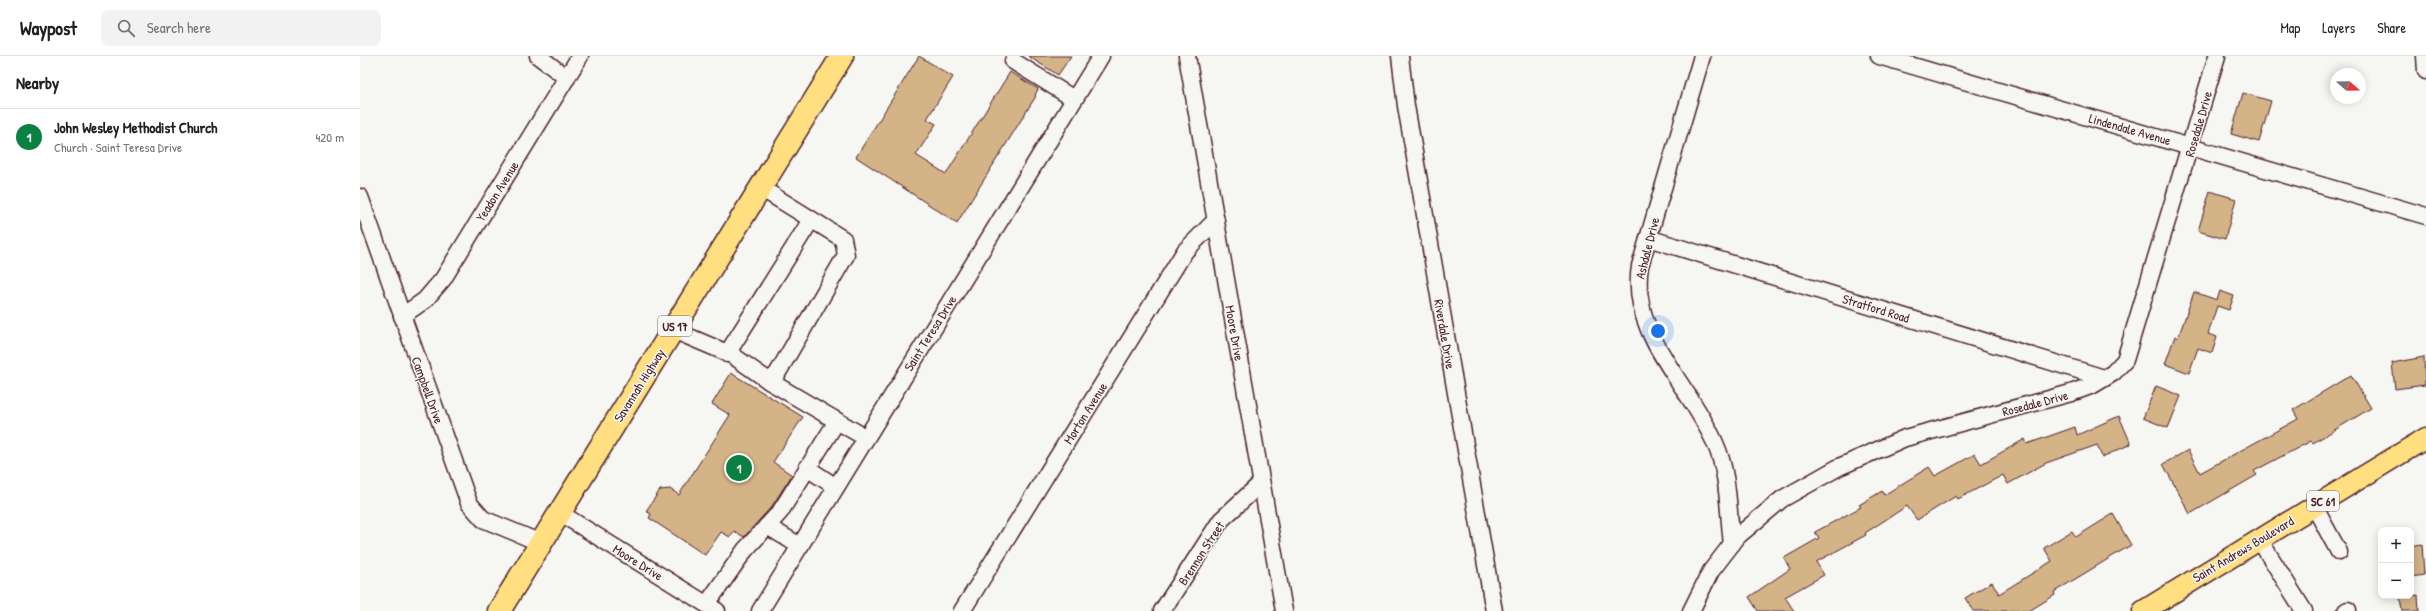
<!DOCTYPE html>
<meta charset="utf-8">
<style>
:root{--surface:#fff;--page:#f2f2f2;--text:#202124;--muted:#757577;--line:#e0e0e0;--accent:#0b8043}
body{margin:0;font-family:"Patrick Hand",sans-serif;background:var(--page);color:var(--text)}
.controls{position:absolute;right:12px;bottom:12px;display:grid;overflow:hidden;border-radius:8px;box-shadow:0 2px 10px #0003}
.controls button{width:36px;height:36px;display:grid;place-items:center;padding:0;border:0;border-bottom:1px solid var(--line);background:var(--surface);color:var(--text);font:20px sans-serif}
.compass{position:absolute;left:1970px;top:12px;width:36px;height:36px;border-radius:50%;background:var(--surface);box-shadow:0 2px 10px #0003;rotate:110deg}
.you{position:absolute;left:1298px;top:275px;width:14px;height:14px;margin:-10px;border:3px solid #fff;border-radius:50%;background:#1a73e8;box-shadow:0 0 0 6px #1a73e833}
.badge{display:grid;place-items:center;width:26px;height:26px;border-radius:50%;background:var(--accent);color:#fff;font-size:13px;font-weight:700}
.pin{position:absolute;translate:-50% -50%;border:2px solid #fff;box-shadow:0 1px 4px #0006}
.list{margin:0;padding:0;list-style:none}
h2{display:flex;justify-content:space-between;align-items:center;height:52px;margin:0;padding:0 16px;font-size:17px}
h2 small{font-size:13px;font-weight:400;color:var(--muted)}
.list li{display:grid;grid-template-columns:26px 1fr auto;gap:12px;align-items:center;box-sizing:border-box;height:56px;padding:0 16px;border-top:1px solid var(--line)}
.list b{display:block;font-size:15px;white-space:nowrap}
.list p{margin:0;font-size:13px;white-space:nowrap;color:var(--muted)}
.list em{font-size:13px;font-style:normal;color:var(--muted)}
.icon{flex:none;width:22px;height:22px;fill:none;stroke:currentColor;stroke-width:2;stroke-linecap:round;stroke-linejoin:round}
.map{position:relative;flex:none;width:2066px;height:555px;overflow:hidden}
header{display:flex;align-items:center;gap:24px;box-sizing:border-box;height:56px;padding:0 20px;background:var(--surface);border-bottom:1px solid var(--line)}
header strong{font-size:19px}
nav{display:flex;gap:22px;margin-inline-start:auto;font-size:14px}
.search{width:280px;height:36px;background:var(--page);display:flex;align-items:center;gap:10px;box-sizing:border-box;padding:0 14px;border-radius:8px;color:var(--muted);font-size:15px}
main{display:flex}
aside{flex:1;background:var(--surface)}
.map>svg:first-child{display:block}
.building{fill:#d4b387;stroke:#4a1f2b}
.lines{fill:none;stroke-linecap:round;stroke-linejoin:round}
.minor-casing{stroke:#4a1f2b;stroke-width:19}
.major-casing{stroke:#4a1f2b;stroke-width:23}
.highway-casing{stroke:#4a1f2b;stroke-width:25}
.minor{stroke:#f6f6f2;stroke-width:16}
.major{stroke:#ffdf80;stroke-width:20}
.highway{stroke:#ffdf80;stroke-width:22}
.labels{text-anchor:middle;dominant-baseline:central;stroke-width:3;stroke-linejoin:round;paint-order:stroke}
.shield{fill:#f6f6f2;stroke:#7e6067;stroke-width:1}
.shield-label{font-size:12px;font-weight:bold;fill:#4a1f2b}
.street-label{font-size:13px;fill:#4a1f2b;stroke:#f6f6f2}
</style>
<header>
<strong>Waypost</strong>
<div class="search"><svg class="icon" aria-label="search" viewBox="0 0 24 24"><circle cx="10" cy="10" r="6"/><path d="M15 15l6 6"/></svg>Search here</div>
<nav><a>Map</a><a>Layers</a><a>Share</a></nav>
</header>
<main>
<aside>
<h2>Nearby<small></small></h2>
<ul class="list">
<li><span class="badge">1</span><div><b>John Wesley Methodist Church</b><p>Church · Saint Teresa Drive</p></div><em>420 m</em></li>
</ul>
</aside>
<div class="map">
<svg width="2066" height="555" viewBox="0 0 2066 555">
<rect width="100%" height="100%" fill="#f6f6f2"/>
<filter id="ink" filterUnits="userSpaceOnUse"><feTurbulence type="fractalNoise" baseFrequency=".025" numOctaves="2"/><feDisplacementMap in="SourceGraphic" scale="8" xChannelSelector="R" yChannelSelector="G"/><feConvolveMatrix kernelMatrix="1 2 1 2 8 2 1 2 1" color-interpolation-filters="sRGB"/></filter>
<g filter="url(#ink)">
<g class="building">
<polygon points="559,0 593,21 567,63 576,68 556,99 586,118 650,16 678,33 675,39 676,40 597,167 496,101"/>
<polygon points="668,0 711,0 698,19"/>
<polygon points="1883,37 1911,45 1899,86 1871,78"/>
<polygon points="1850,135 1876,143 1865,183 1838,175"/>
<polygon points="1860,235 1874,240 1869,254 1857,250 1848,278 1857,281 1852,297 1838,292 1829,317 1805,308 1815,280 1818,282 1834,236 1857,244"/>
<polygon points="2064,301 2065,329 2035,333 2032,307"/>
<polygon points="371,317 443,361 413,406 432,419 412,450 384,481 374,475 370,481 361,476 345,499 289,462 291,458 286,455 300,434 310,433 319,439 370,359 352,348"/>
<polygon points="1991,319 2011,352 1953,387 1951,385 1894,415 1897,419 1830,458 1803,408 1828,394 1840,417 1938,363 1933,354"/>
<polygon points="1796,330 1821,340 1808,372 1783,362"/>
<polygon points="1759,360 1771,388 1742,401 1737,389 1686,407 1648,428 1643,419 1598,443 1596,440 1557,464 1547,450 1505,477 1506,479 1456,506 1464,519 1425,541 1434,555 1398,555 1389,541 1430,513 1424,502 1459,482 1455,476 1501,451 1499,449 1522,435 1524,439 1569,411 1575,420 1615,398 1621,408 1665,383 1667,388 1715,371 1717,379"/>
<polygon points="1753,458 1771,489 1694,536 1695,539 1669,555 1613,555 1605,542 1632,526 1639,538 1692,505 1684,492 1712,475 1716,481"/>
<polygon points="2062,488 2064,519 2051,521 2051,490"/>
<polygon points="2058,539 2059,555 2042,555 2040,542"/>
</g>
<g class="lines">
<g class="minor-casing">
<g id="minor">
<polyline points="178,0 207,22"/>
<polyline points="827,0 924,555"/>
<polyline points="1040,0 1046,50 1134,555"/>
<path d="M 1342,0 L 1280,210 C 1269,279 1329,327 1355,387 C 1369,417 1368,456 1372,488"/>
<polyline points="1519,0 2066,160"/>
<polyline points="2065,0 2066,15"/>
<polyline points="653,5 714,43"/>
<polyline points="0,141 109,447 123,463 181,487"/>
<polyline points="1288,182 1744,322"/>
<polyline points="42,260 65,244 83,223 220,0"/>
<polyline points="313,274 372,299 409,325 417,318 486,199 483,183 401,132"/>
<polyline points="367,298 451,164"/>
<polyline points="409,325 506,382"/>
<polyline points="447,412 476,431"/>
<polyline points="1954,450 1979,496"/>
<polyline points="200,457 357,555"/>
<polyline points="407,470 440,490"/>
<polyline points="1899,483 1944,555"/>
<polyline points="347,548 385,494 420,456 477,365"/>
<polyline points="400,555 741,0"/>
<polyline points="602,555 825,195 856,164"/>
<polyline points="802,555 861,464 901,427"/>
<polyline points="1331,555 1351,515 1378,480 1422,443 1479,411 1545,382 1711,337 1733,329 1753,317 1765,304 1857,0"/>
<polyline points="1986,555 1988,554"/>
</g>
</g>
<g class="major-casing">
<polyline id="major" points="1783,555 2066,382"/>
</g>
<g class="highway-casing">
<polyline id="highway" points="139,555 482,0"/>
</g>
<use href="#minor" class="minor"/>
<use href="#major" class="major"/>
<use href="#highway" class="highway"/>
</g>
</g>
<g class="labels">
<g class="shield">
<rect x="298" y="260" width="34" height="20" rx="3"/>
<rect x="1947" y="435" width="32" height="20" rx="3"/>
</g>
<g class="shield-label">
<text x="315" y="270">US 17</text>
<text x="1963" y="445">SC 61</text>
</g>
<g class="street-label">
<text transform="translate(1838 68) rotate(-74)">Rosedale Drive</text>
<text transform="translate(1770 73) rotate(16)">Lindendale Avenue</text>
<text transform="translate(137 135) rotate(-58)">Yeadon Avenue</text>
<text transform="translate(1287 192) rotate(-76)">Ashdale Drive</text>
<text transform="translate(1516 252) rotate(17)">Stratford Road</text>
<text transform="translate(570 277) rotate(-58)">Saint Teresa Drive</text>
<text transform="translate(875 277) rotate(80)">Moore Drive</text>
<text transform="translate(1085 278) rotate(80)">Riverdale Drive</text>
<text transform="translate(279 329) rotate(-58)">Savannah Highway</text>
<text transform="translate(68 334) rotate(70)">Campbell Drive</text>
<text transform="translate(1675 347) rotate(-15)">Rosedale Drive</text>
<text transform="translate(725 357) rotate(-58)">Morton Avenue</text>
<text transform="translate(1883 493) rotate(-31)">Saint Andrews Boulevard</text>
<text transform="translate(841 497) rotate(-57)">Brennon Street</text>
<text transform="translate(278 506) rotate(32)">Moore Drive</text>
</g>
</g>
</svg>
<div class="controls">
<button>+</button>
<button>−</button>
</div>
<svg class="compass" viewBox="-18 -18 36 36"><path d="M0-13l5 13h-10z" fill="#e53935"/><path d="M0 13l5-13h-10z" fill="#757577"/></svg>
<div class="you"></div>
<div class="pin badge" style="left:379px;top:412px">1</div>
</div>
</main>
